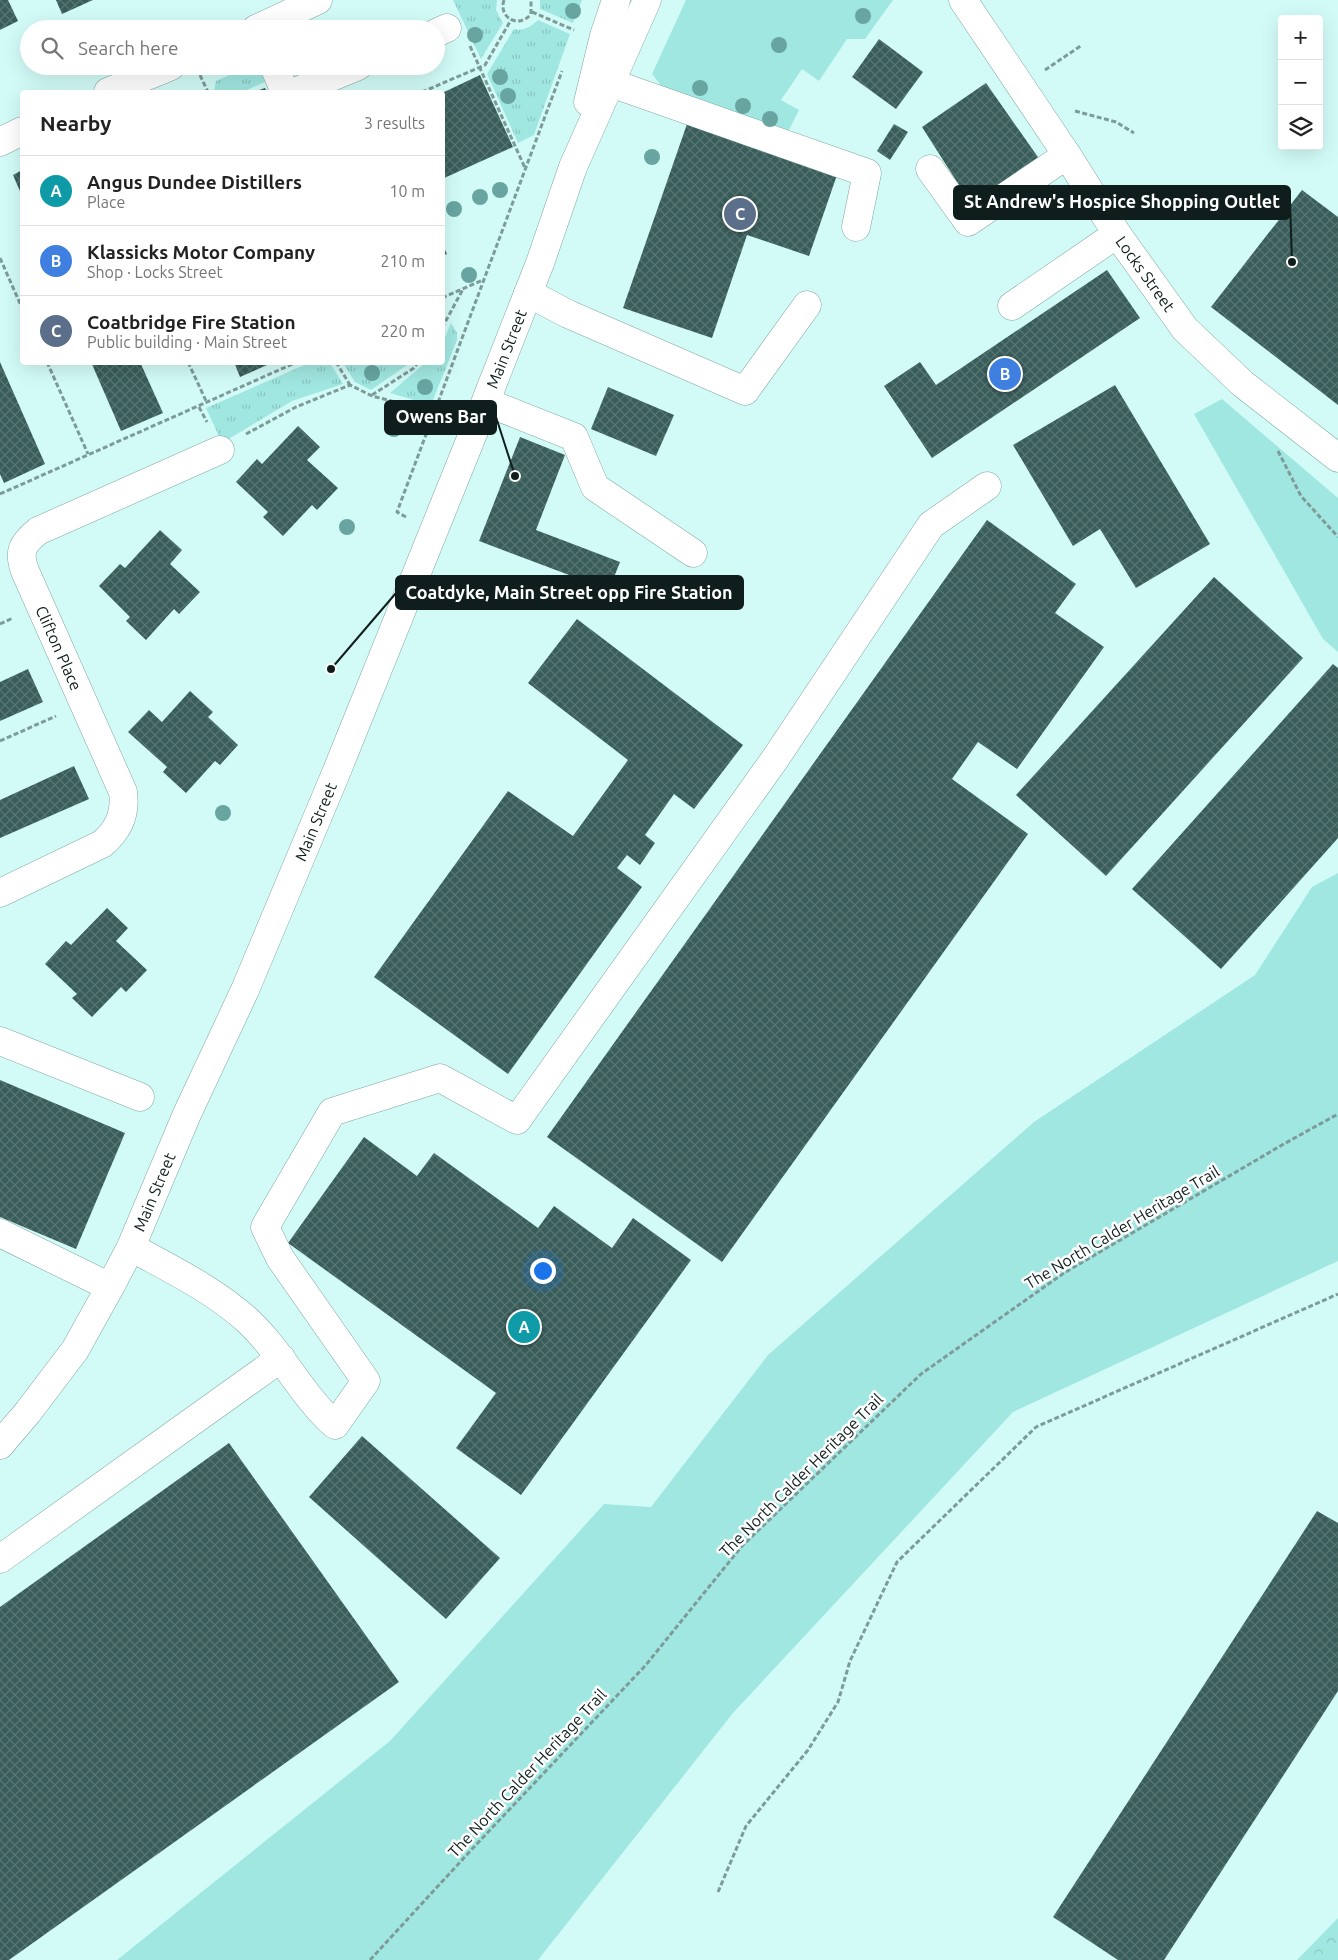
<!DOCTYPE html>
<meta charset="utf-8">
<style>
:root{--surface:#fff;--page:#f6f6f6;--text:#222;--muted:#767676;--line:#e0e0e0;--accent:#db2777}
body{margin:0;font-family:Ubuntu,sans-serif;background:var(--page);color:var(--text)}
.controls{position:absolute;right:15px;top:15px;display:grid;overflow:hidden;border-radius:5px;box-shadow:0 5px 20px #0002}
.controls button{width:45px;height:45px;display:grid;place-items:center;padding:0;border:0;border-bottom:1px solid var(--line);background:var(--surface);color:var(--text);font:25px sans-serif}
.you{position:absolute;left:542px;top:1270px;width:18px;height:18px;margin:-12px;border:4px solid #fff;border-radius:50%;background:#1a73e8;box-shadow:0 0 0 8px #1a73e833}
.badge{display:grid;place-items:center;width:32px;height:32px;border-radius:50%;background:var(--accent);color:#fff;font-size:16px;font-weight:700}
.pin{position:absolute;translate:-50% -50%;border:2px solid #fff;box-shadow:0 1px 5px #0006}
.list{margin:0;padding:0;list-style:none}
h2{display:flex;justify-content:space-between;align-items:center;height:65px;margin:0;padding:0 20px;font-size:21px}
h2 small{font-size:16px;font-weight:400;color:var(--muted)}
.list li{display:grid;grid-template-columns:32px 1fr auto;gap:15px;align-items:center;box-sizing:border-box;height:70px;padding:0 20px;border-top:1px solid var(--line)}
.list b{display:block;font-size:19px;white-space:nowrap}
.list p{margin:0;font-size:16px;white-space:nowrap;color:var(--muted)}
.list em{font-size:16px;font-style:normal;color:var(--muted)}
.icon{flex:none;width:28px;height:28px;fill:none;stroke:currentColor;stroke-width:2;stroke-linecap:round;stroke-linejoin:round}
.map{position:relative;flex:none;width:1338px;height:1960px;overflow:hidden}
.search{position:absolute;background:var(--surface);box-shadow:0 5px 20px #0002;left:20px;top:20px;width:425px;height:55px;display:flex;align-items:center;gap:12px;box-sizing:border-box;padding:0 18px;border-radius:28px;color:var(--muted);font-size:19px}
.panel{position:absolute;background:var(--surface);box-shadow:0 5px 20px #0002;left:20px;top:90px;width:425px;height:275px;border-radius:5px}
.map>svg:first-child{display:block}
.grass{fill:url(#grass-tufts)}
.forest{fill:url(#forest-crowns)}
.park{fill:#a1e7e1}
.building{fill:url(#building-cross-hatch)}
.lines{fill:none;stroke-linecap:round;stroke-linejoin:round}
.minor-casing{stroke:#80a7a3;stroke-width:29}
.major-casing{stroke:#80a7a3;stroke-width:29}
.path{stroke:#7d9b98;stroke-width:3;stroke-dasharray:5 2.5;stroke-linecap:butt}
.minor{stroke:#fff;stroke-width:28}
.major{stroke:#fff;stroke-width:28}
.tree{fill:#68a5a1}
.labels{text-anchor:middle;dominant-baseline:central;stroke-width:5;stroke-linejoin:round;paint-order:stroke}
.street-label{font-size:16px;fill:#0f1e1d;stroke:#fefefe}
.leader{fill:none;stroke:#0f1e1d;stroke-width:2}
.callout-dot{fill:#0f1e1d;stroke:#fefefe;stroke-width:2}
.callout{fill:#0f1e1d;stroke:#0f1e1d;stroke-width:2}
.callout-label{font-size:18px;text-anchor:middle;font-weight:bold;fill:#fff}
</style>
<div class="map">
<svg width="1338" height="1960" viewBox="0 0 1338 1960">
<defs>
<pattern id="grass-tufts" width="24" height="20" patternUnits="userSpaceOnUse" patternTransform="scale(1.25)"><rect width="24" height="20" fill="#a1e7e1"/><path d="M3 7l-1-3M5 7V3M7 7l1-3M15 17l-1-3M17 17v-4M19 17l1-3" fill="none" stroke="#89c6c1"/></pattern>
<pattern id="forest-crowns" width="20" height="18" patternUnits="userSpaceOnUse" patternTransform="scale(1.25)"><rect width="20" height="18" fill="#a1e7e1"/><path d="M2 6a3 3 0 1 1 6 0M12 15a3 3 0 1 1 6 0" fill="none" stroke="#89c6c1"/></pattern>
<pattern id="building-cross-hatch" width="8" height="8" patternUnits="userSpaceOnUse" patternTransform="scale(1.25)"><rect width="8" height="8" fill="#385d5a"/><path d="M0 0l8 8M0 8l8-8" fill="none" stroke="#587572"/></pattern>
</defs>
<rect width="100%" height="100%" fill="#d2fbf7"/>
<g class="grass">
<polygon points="453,0 497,0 496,10 503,23 481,59"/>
<polygon points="540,0 582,0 573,23 540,9"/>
<path d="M 538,20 L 570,34 L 534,135 L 518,143 L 487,74 L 514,29 C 522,32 532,26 538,20 Z"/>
<path d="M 250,66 C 259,67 262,75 265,82 L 242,92 L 214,92 L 216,81 Z"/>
<polygon points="451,323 457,333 457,340 431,405 390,393 425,363 442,362 443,342"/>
<polygon points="309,363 330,363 343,384 292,401 222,443 206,408"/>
<polygon points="343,363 410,363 371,390 355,382"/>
</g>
<polygon class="forest" points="1338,1918 1338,1960 1297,1960"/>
<g class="park">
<polygon points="686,0 893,0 865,39 847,39 819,81 802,69 781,100 799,110 788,132 663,88 652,74"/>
<polygon points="1222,399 1338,498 1338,652 1323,639 1194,414"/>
<polygon points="1338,873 1338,1261 1013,1412 733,1713 538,1960 117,1960 390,1741 604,1504 651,1507 768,1355 1034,1122 1255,975 1312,887"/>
</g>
<g class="building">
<polygon points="0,0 8,0 18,21 0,30"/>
<polygon points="56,0 93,0 62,14"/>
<polygon points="879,39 923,72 896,109 852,77"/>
<polygon points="480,75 513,147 442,179 442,93"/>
<polygon points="986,83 1040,160 971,204 922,127"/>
<polygon points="265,88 267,92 253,92"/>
<polygon points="687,124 837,175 809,256 747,235 712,338 623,308"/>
<polygon points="894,124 908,132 890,160 877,151"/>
<polygon points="22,170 22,196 13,175"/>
<polygon points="1302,190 1338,217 1338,405 1211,307"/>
<polygon points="442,244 447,254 442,256"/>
<polygon points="1107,270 1140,318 932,458 884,386 920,362 936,385"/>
<polygon points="0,362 45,464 4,483 0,474"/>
<polygon points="91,362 140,362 163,413 121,431"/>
<polygon points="234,362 274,362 240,377"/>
<polygon points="1115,385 1210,544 1136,588 1100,529 1073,546 1013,445"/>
<polygon points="608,387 674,415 656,456 591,429"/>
<polygon points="298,426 320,447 307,460 338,488 317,510 312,505 283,536 263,517 268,512 236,482 257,459 262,464"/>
<polygon points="520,437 565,455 536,530 620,562 609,590 479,541"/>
<polygon points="987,520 1076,584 1055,613 1104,647 1017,769 978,742 952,779 1028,834 722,1262 547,1137"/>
<polygon points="160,530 182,550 170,564 200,592 179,614 174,609 146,640 126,621 130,617 99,586 120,564 125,568"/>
<polygon points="1214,577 1303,658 1106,876 1016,795"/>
<polygon points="577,619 743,745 694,809 674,794 645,835 655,843 640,865 627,855 617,868 642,887 508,1074 374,977 508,791 573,836 628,760 528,683"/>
<polygon points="1333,664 1338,668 1338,838 1221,969 1132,889"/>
<polygon points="28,669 43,702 0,721 0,682"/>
<polygon points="190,691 213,712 208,717 238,745 220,765 215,761 186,793 163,772 167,767 128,732 149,710 162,722"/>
<polygon points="74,766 89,799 0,838 0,800"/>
<polygon points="107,908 128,928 116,941 147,970 126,992 121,987 92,1017 72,998 77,994 45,964 66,941 71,945"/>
<polygon points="0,1080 125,1133 76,1249 0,1217"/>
<polygon points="364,1137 417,1176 434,1153 538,1228 554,1206 612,1248 633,1218 691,1260 521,1495 456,1448 496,1393 288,1243"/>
<polygon points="362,1436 500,1558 446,1619 309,1497"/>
<polygon points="229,1443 399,1682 9,1960 0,1960 0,1607"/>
<polygon points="1317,1511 1338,1523 1338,1691 1164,1960 1118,1960 1053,1917"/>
</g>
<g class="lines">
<g class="minor-casing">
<g id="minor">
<polyline points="256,29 318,0"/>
<polyline points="436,33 447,28"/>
<polyline points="274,66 285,92"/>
<polyline points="611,83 867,173 856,227"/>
<polyline points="108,92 171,66"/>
<polyline points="295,92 358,66"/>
<polyline points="0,142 22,131"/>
<polyline points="930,169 968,222 1067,155"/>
<polyline points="528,293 568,314 745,391 807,305"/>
<polyline points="1012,306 1117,234"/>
<polyline points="486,402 574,437 595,487 693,553"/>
<path d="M 0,893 L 102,844 C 119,830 126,813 123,792 L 25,571 C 18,552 22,544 38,531 L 220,450"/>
<polyline points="0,1041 140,1097"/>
<polyline points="0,1233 110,1287"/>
<path d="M 131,1247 C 170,1269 213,1289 247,1320 C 281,1351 301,1395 335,1425 L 366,1381 L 280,1258 L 265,1227 L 332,1112 L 440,1078 L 517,1120 L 775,759 L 931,525 L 987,486"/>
<polyline points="0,1559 281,1358"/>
</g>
</g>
<g class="major-casing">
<g id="major">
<path id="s1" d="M 963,0 L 1067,155 L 1117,234 L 1185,329 L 1243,384 L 1338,458"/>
<polyline points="588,102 604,36 616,0"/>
<path id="s2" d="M 0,1445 L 28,1412 L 75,1350 L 110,1287 L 131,1247 L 187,1114 L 245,990 L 336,773 L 474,431 L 540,263 L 573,167 L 647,0"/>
</g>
</g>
<g class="path">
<path d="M 504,0 C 498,18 519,29 531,14 L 531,0"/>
<polyline points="532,12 574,30"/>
<polyline points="470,46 525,168"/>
<polyline points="1045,70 1082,45"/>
<polyline points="200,75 208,92"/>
<polyline points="422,92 485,65 511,20"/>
<polyline points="1075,111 1116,122 1134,133"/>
<polyline points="0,258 22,308"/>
<polyline points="442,298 483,280"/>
<polyline points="442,328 463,289"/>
<polyline points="47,362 88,454"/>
<polyline points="188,362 207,403"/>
<polyline points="336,362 350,385"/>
<polyline points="372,395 414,368 418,362"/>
<polyline points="199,407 207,422"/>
<polyline points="246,434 296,407 350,385 372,396 435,412"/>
<polyline points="1278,451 1301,496 1338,537"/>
<polyline points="0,494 297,362"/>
<polyline points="406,517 397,512 562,71"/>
<polyline points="0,624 13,618"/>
<polyline points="0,741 56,716"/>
<polyline points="718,1892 746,1826 808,1750 838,1702 850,1661 897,1562 1036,1427 1338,1294"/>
<polyline points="370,1960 473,1848 645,1666 742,1546 921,1374 1064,1273 1282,1145 1338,1114"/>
</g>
<use href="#minor" class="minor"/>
<use href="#major" class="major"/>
</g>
<g class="tree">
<circle cx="573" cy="11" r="8"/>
<circle cx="863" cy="16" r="8"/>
<circle cx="475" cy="35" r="8"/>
<circle cx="779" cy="45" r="8"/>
<circle cx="500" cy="77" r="8"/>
<circle cx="700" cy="88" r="8"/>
<circle cx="508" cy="96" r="8"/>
<circle cx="743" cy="106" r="8"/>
<circle cx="770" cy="119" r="8"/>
<circle cx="652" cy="157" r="8"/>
<circle cx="500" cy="190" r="8"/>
<circle cx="480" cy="197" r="8"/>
<circle cx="454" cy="209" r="8"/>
<circle cx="469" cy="275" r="8"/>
<circle cx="372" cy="373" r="8"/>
<circle cx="425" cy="387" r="8"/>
<circle cx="394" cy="429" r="8"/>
<circle cx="347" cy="527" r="8"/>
<circle cx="223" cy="813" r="8"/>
</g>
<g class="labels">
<g class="street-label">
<text stroke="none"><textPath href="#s1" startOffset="329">Locks Street</textPath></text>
<text stroke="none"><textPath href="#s2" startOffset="1212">Main Street</textPath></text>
<text transform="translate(59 648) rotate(66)">Clifton Place</text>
<text stroke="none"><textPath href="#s2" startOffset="702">Main Street</textPath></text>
<text stroke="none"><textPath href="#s2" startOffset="298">Main Street</textPath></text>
<text transform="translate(1122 1227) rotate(-31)">The North Calder Heritage Trail</text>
<text transform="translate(801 1475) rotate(-45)">The North Calder Heritage Trail</text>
<text transform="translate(527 1773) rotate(-47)">The North Calder Heritage Trail</text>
</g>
</g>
<path class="leader" d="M1292 262L1290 202M515 476L496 417M331 669L396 593"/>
<g class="callout-dot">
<circle cx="1292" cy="262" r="5"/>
<circle cx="515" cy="476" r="5"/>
<circle cx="331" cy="669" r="5"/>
</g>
<g class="callout">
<rect x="954" y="186" width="336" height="33" rx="5"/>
<rect x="385" y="401" width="111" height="33" rx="5"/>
<rect x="396" y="576" width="347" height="33" rx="5"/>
</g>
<g class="callout-label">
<text x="1122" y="208">St Andrew's Hospice Shopping Outlet</text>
<text x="441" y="423">Owens Bar</text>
<text x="569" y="599">Coatdyke, Main Street opp Fire Station</text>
</g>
</svg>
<div class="controls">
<button>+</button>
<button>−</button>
<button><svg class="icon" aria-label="layers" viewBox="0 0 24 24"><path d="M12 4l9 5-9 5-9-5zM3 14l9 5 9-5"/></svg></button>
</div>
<div class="you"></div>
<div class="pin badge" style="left:524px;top:1327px;background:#0f9aa8">A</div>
<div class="pin badge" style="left:1005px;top:374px;background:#3f7fe0">B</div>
<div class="pin badge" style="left:740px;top:214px;background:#5c6f8a">C</div>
<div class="search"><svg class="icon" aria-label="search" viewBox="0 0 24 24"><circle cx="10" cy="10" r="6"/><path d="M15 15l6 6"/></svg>Search here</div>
<section class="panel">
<h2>Nearby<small>3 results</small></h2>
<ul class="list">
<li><span class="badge" style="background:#0f9aa8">A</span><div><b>Angus Dundee Distillers</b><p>Place</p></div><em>10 m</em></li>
<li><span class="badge" style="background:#3f7fe0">B</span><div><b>Klassicks Motor Company</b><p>Shop · Locks Street</p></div><em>210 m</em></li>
<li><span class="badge" style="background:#5c6f8a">C</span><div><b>Coatbridge Fire Station</b><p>Public building · Main Street</p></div><em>220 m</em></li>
</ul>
</section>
</div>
